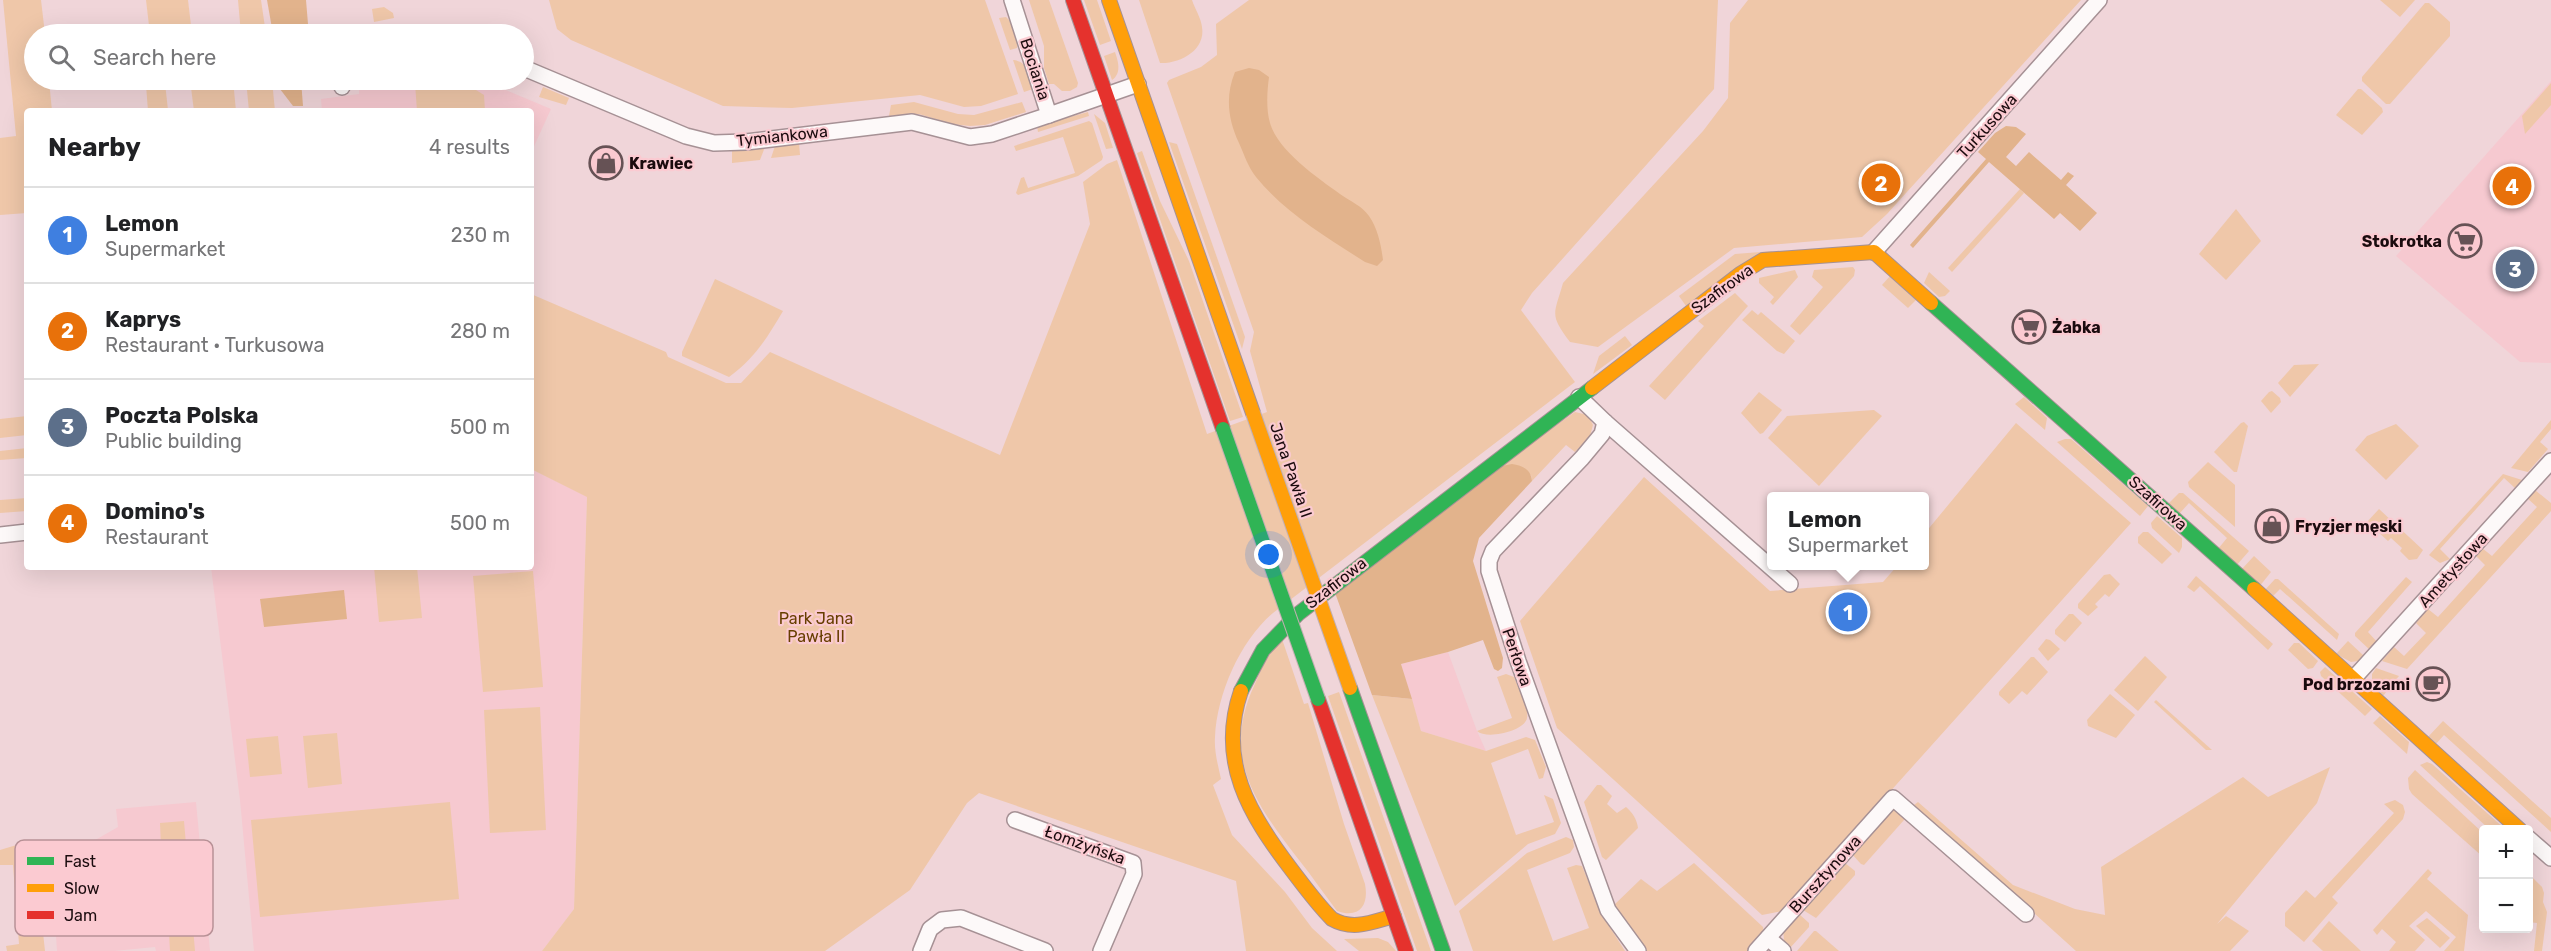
<!DOCTYPE html>
<meta charset="utf-8">
<style>
:root{--surface:#fff;--page:#f6f6f6;--text:#202124;--muted:#757577;--line:#e0e0e0;--accent:#665255}
body{margin:0;font-family:Rubik,sans-serif;background:var(--page);color:var(--text)}
.controls{position:absolute;right:18px;bottom:18px;display:grid;overflow:hidden;border-radius:6px;box-shadow:0 6px 24px #0002}
.controls button{width:54px;height:54px;display:grid;place-items:center;padding:0;border:0;border-bottom:2px solid var(--line);background:var(--surface);color:var(--text);font:30px sans-serif}
.you{position:absolute;left:1269px;top:555px;width:21px;height:21px;margin:-15px;border:4px solid #fff;border-radius:50%;background:#1a73e8;box-shadow:0 0 0 9px #1a73e833}
.badge{display:grid;place-items:center;width:39px;height:39px;border-radius:50%;background:var(--accent);color:#fff;font-size:20px;font-weight:700}
.pin{position:absolute;translate:-50% -50%;border:3px solid #fff;box-shadow:0 2px 6px #0006}
.popup{position:absolute;left:1767px;top:492px;width:162px;height:78px;box-sizing:border-box;display:grid;place-content:center;border-radius:6px;background:var(--surface);filter:drop-shadow(0 2px 4px #0005);font-size:20px;white-space:nowrap;color:var(--muted)}
.popup b{font-size:22px;color:var(--text)}
.popup::after{content:'';position:absolute;left:50%;top:100%;margin-left:-12px;border:12px solid transparent;border-top-color:var(--surface)}
.list{margin:0;padding:0;list-style:none}
h2{display:flex;justify-content:space-between;align-items:center;height:78px;margin:0;padding:0 24px;font-size:26px}
h2 small{font-size:20px;font-weight:400;color:var(--muted)}
.list li{display:grid;grid-template-columns:39px 1fr auto;gap:18px;align-items:center;box-sizing:border-box;height:96px;padding:0 24px;border-top:2px solid var(--line)}
.list b{display:block;font-size:22px;white-space:nowrap}
.list p{margin:0;font-size:20px;white-space:nowrap;color:var(--muted)}
.list em{font-size:20px;font-style:normal;color:var(--muted)}
.icon{flex:none;width:33px;height:33px;fill:none;stroke:currentColor;stroke-width:2;stroke-linecap:round;stroke-linejoin:round}
.map{position:relative;flex:none;width:2551px;height:951px;overflow:hidden}
.search{position:absolute;background:var(--surface);box-shadow:0 6px 24px #0002;left:24px;top:24px;width:510px;height:66px;display:flex;align-items:center;gap:15px;box-sizing:border-box;padding:0 21px;border-radius:33px;color:var(--muted);font-size:22px}
.panel{position:absolute;background:var(--surface);box-shadow:0 6px 24px #0002;left:24px;top:108px;width:510px;height:462px;border-radius:6px}
.map>svg:first-child{display:block}
.built{fill:#f6c9d0}
.green{fill:#efc7a9}
.forest{fill:#e2b38c}
.lines{fill:none;stroke-linecap:round;stroke-linejoin:round}
.street-casing{stroke:#a69195;stroke-width:18}
.fast-casing{stroke:#a69195;stroke-width:16}
.slow-casing{stroke:#a69195;stroke-width:16}
.jam-casing{stroke:#a69195;stroke-width:16}
.street{stroke:#fdf9f9;stroke-width:15}
.fast{stroke:#30b455;stroke-width:14}
.slow{stroke:#ff9f0a;stroke-width:14}
.jam{stroke:#e5322d;stroke-width:14}
.fast-bridge-casing{stroke:#c2afb2;stroke-width:16;stroke-linecap:butt}
.slow-bridge-casing{stroke:#c2afb2;stroke-width:16;stroke-linecap:butt}
.fast-bridge{stroke:#30b455;stroke-width:14}
.slow-bridge{stroke:#ff9f0a;stroke-width:14}
.labels{text-anchor:middle;dominant-baseline:central;stroke-width:4.5;stroke-linejoin:round;paint-order:stroke}
.street-label{font-size:16px;fill:#1b0b0e;stroke:#fbcad1}
.poi-label{font-size:16px;font-weight:bold;fill:#1b0b0e;stroke:#fbcad1;text-anchor:start}
.park-label{font-size:16px;fill:#673e00;stroke:#fbcad1}
.key{fill:#fbcad1;stroke:#b89196;stroke-width:1.5}
.key-label{font-size:16px;fill:#1b0b0e}
</style>
<div class="map">
<svg width="2551" height="951" viewBox="0 0 2551 951">
<rect width="100%" height="100%" fill="#f0d5d9"/>
<g class="built">
<polygon points="359,80 482,80 551,109 531,153 531,111 322,111 321,99 359,94"/>
<polygon points="2551,81 2551,363 2520,362 2396,256"/>
<polygon points="531,469 587,496 574,909 542,951 254,951 240,800 211,567 531,567"/>
<polygon points="1448,652 1477,731 1486,751 1421,731 1401,664"/>
<polygon points="196,802 210,951 156,951 155,947 114,951 57,951 51,858 54,851 97,839 118,827 116,809"/>
</g>
<g class="green">
<polygon points="3,0 41,0 45,34 34,34 34,80 49,80 52,111 27,111 27,213 0,215 0,138 16,136"/>
<polygon points="146,0 188,0 192,34 150,34"/>
<polygon points="238,0 261,0 266,34 241,34"/>
<polygon points="549,0 985,0 1018,94 981,106 964,107 920,95 792,108 723,106 571,40 557,29"/>
<polygon points="1029,0 1049,0 1078,83 1077,87 1070,91 1062,91 1054,84 1049,84 1044,68 1044,46"/>
<polygon points="1084,0 1097,0 1111,41 1100,45"/>
<path d="M 1139,0 L 1192,0 C 1195,9 1201,18 1202,27 C 1206,50 1180,64 1160,63 Z"/>
<path d="M 1249,0 L 1718,0 L 1714,89 L 1532,293 L 1521,310 L 1575,382 L 1273,613 C 1240,641 1217,694 1215,737 C 1214,751 1218,765 1221,779 L 1213,785 L 1232,835 L 1285,892 L 1312,928 L 1337,951 L 1246,951 L 1236,881 L 979,793 L 967,803 L 910,890 L 825,951 L 542,951 L 574,909 L 587,497 L 531,469 L 531,294 L 666,352 L 668,357 L 726,383 L 741,383 L 770,352 L 1000,455 L 1090,224 L 1083,182 L 1107,164 L 1117,160 L 1207,434 L 1267,412 L 1250,351 L 1254,332 L 1167,83 L 1169,80 L 1201,67 L 1217,55 L 1216,24 Z"/>
<path d="M 1748,0 L 2081,0 L 1887,214 L 1862,237 L 1734,248 L 1598,347 L 1570,342 C 1549,314 1554,315 1563,283 L 1703,131 L 1728,98 L 1730,23 Z"/>
<polygon points="2380,0 2415,0 2400,17"/>
<polygon points="2425,3 2429,3 2450,22 2450,36 2390,104 2386,104 2362,81 2362,77"/>
<polygon points="384,7 393,13 394,18 374,22 372,9"/>
<path d="M 1006,17 C 1013,23 1019,38 1017,48 L 1010,50 L 999,18 Z"/>
<polygon points="446,26 446,34 411,34 408,29"/>
<path d="M 1115,52 C 1118,61 1122,73 1112,80 L 1104,56 Z"/>
<path d="M 1013,60 C 1029,61 1029,77 1033,89 L 1024,92 Z"/>
<polygon points="190,80 233,80 236,111 194,111"/>
<polygon points="246,80 272,80 275,111 249,111"/>
<polygon points="460,80 484,95 485,111 417,111 415,83"/>
<polygon points="165,83 168,110 148,111 146,85"/>
<polygon points="2551,83 2551,105 2525,134 2522,116"/>
<polygon points="543,87 569,98 566,105 539,97"/>
<polygon points="2358,89 2361,89 2382,108 2383,112 2362,135 2336,115"/>
<polygon points="914,102 958,114 974,115 1022,102 1026,112 985,125 970,126 952,124 919,114 889,116 891,105"/>
<polygon points="1088,112 1089,116 1038,132 1037,126"/>
<polygon points="1094,114 1105,123 1113,148 1106,149"/>
<polygon points="1089,121 1092,123 1103,157 1102,160 1078,176 1018,195 1016,193 1021,178 1024,177 1028,188 1075,173 1063,137 1016,151 1014,146"/>
<polygon points="1169,142 1177,144 1245,337 1242,349"/>
<polygon points="799,143 800,155 771,158 775,146"/>
<polygon points="765,147 760,160 732,163 732,151"/>
<polygon points="1142,151 1160,201 1189,261 1243,417 1230,421 1137,153"/>
<polygon points="2020,189 2024,193 1952,272 1948,268"/>
<polygon points="2236,209 2261,241 2226,280 2199,254"/>
<polygon points="1773,251 1686,306 1679,296 1735,254"/>
<polygon points="1853,267 1855,270 1854,276 1800,335 1790,326 1823,287 1812,277 1814,270"/>
<polygon points="1795,270 1798,277 1773,305 1770,302 1774,297 1759,283 1759,278"/>
<polygon points="1929,272 1950,291 1945,296 1939,297 1924,283"/>
<polygon points="1890,276 1916,300 1908,308 1882,285"/>
<path d="M 715,279 L 783,311 C 767,338 755,358 729,377 L 682,356 L 682,352 Z"/>
<polygon points="1735,293 1748,306 1665,400 1649,386 1704,326 1698,321"/>
<polygon points="1752,310 1758,315 1761,312 1795,341 1784,354 1777,351 1742,320"/>
<polygon points="1625,336 1632,345 1593,374 1599,356"/>
<polygon points="2319,364 2290,397 2278,383 2294,365"/>
<polygon points="2272,391 2280,398 2281,402 2271,413 2261,401 2269,392"/>
<polygon points="1759,392 1782,410 1763,433 1760,434 1741,413"/>
<polygon points="2024,397 2047,418 2045,430 2015,404"/>
<polygon points="1874,410 1882,416 1819,486 1768,438 1787,416"/>
<polygon points="1575,412 1588,415 1593,425 1590,436 1575,452 1566,445 1532,481 1531,475 1497,467"/>
<polygon points="27,416 27,435 0,438 0,419"/>
<polygon points="2551,420 2551,429 2540,442 2548,449 2528,472 2511,468"/>
<polygon points="2244,422 2248,426 2237,472 2234,472 2214,452 2241,423"/>
<polygon points="2016,423 2131,523 1783,911 1762,915 1557,728 1520,621 1644,477 1770,591 1883,582 1897,566 1924,566 1925,533"/>
<polygon points="2396,424 2419,446 2386,480 2355,450 2367,436"/>
<polygon points="2065,439 2071,439 2148,506 2140,516 2057,442"/>
<polygon points="27,448 27,458 0,460 0,451"/>
<polygon points="2208,462 2235,485 2235,527 2189,487 2188,482"/>
<polygon points="2503,474 2522,480 2515,488 2504,478 2440,549 2450,559 2440,563 2429,555"/>
<polygon points="2535,490 2551,503 2551,511 2407,669 2382,661 2394,647 2404,656 2426,633 2416,623 2428,609 2438,617 2485,565 2476,556 2482,548 2492,556 2537,507 2527,498"/>
<polygon points="2179,493 2183,493 2249,551 2236,566 2218,549 2227,538 2189,503 2179,514 2168,504"/>
<polygon points="27,498 27,511 0,513 0,500"/>
<polygon points="2379,509 2423,550 2417,559 2409,560 2400,551 2402,548 2391,538 2388,541 2367,522"/>
<polygon points="2157,516 2182,538 2182,547 2179,553 2152,528 2151,523"/>
<polygon points="2143,532 2148,532 2172,554 2162,564 2138,543 2138,537"/>
<polygon points="2254,556 2271,572 2259,587 2241,570"/>
<polygon points="374,567 417,567 422,618 379,622"/>
<polygon points="533,571 543,687 483,692 473,576"/>
<polygon points="2110,574 2120,584 2109,597 2105,594 2095,604 2098,607 2088,616 2078,608 2078,604 2104,575"/>
<polygon points="2196,576 2273,644 2268,650 2200,586 2194,592 2187,587"/>
<polygon points="2406,577 2412,582 2368,632 2377,642 2370,650 2355,636 2355,633"/>
<polygon points="2275,579 2278,579 2339,634 2337,640 2280,589 2271,598 2264,591"/>
<polygon points="2069,614 2073,614 2082,623 2065,642 2055,634 2055,630"/>
<path d="M 1282,639 L 1304,704 L 1308,703 L 1344,824 L 1365,884 C 1369,905 1360,919 1337,911 C 1324,894 1312,876 1299,860 C 1256,804 1221,758 1254,686 C 1262,668 1268,654 1282,639 Z"/>
<polygon points="2046,639 2050,640 2060,649 2048,661 2038,649"/>
<polygon points="2348,641 2364,656 2358,661 2351,662 2336,654"/>
<polygon points="2294,643 2299,643 2318,661 2313,668 2308,669 2288,650"/>
<polygon points="2145,656 2167,677 2138,711 2114,690"/>
<polygon points="2031,657 2034,657 2048,672 2027,695 2022,691 2009,704 1999,695 1999,692"/>
<polygon points="2325,667 2372,709 2365,716 2321,676 2320,672"/>
<polygon points="2376,668 2399,676 2383,696 2372,683 2372,674"/>
<path d="M 1506,674 L 1514,677 C 1518,688 1529,706 1527,718 C 1525,731 1487,740 1477,731 L 1512,718 L 1497,677 Z"/>
<polygon points="1339,692 1431,951 1417,951 1328,696"/>
<polygon points="2110,694 2135,715 2116,738 2088,726 2087,720"/>
<polygon points="1372,695 1412,699 1421,731 1483,750 1486,751 1526,737 1535,740 1546,767 1543,778 1539,779 1528,749 1491,763 1516,835 1554,822 1544,795 1553,799 1561,823 1555,834 1528,844 1455,906"/>
<polygon points="2156,700 2212,750 2206,750 2154,702"/>
<polygon points="540,707 546,830 490,833 484,710"/>
<polygon points="2380,716 2409,742 2407,754 2373,723"/>
<polygon points="2443,721 2551,818 2551,832 2444,735 2435,745 2427,738"/>
<polygon points="337,733 342,784 308,788 303,736"/>
<polygon points="278,736 282,774 250,777 246,739"/>
<polygon points="2427,762 2432,764 2505,829 2489,829 2420,765"/>
<polygon points="2330,767 2317,803 2217,924 2226,916 2249,931 2230,951 2076,951 1914,805 1918,802 2013,885 2075,909 2105,915 2101,867 2243,777 2268,797"/>
<polygon points="2415,770 2483,833 2483,857 2412,794 2409,789 2408,778"/>
<path d="M 1597,785 L 1601,785 L 1612,796 L 1607,804 L 1617,813 L 1626,807 C 1632,812 1637,819 1638,828 L 1606,860 L 1602,857 L 1584,802 Z"/>
<polygon points="2395,800 2403,805 2405,812 2403,819 2332,897 2338,903 2304,942 2285,926 2285,913 2306,890 2315,898 2394,813 2384,804"/>
<polygon points="450,802 459,899 260,917 251,820"/>
<polygon points="1892,807 1905,816 1904,820 1864,865 1861,864 1851,853"/>
<polygon points="184,821 195,951 170,951 169,933 141,936 134,848 161,846 160,823"/>
<polygon points="1566,837 1573,840 1574,847 1570,853 1527,870 1553,941 1589,928 1567,868 1576,865 1582,866 1602,915 1625,951 1473,951 1459,911 1527,853"/>
<polygon points="33,840 45,951 7,951 6,946 19,944 13,865 0,865 0,850"/>
<polygon points="1694,863 1763,927 1764,934 1748,951 1647,951 1613,906 1641,879 1657,891"/>
<polygon points="1845,863 1855,871 1855,875 1816,918 1803,910 1803,906"/>
<polygon points="2428,869 2432,873 2427,879 2468,915 2464,951 2444,951 2456,937 2426,911 2409,926 2425,940 2415,951 2389,951 2396,942 2382,929 2377,935 2373,930"/>
<polygon points="2529,874 2542,887 2544,893 2543,902 2547,912 2542,951 2534,951 2537,923 2529,922"/>
<polygon points="1799,914 1809,923 1809,927 1790,948 1784,941 1783,928 1794,915"/>
<polygon points="2427,918 2450,938 2440,948 2416,926"/>
<polygon points="2329,921 2361,951 2323,951 2312,941"/>
<polygon points="1814,931 1816,931 1839,951 1797,951"/>
<polygon points="1378,938 1388,942 1396,951 1359,951 1344,939"/>
</g>
<g class="forest">
<polygon points="267,0 306,0 308,24 303,34 273,34"/>
<path d="M 1249,68 L 1259,70 L 1269,77 C 1267,92 1266,109 1270,123 C 1278,151 1318,178 1340,194 C 1351,202 1361,205 1369,216 C 1378,229 1381,245 1383,260 L 1377,266 L 1365,262 C 1326,237 1285,213 1256,177 C 1248,167 1244,154 1239,143 C 1228,120 1225,96 1235,72 Z"/>
<polygon points="279,80 301,80 303,106 293,106 280,89"/>
<polygon points="2006,126 2016,127 2026,134 2006,157 2016,166 2029,152 2061,180 2068,172 2074,176 2066,185 2097,213 2080,231 2060,213 2054,219 1989,162 1913,248 1910,245 1986,159 1978,152 1995,133"/>
<path d="M 1512,464 C 1523,466 1531,469 1532,481 L 1479,538 L 1473,561 L 1503,658 L 1502,668 L 1498,671 L 1494,669 L 1483,640 L 1448,652 L 1401,664 L 1412,699 L 1372,695 L 1334,590 L 1497,467 Z"/>
<polygon points="344,590 347,619 264,627 260,599"/>
</g>
<g class="lines">
<g class="street-casing">
<g id="street">
<polyline points="1012,0 1049,115 1138,84"/>
<polyline points="524,68 686,136 714,143 746,142 912,122 970,137 992,134 1049,115"/>
<polyline points="342,80 342,87"/>
<polyline points="1874,252 2099,0"/>
<polyline points="1579,397 1605,422 1602,434 1582,458 1493,551 1489,561 1489,571 1518,661 1608,910 1638,951"/>
<polyline points="1605,422 1790,584"/>
<polyline points="0,535 27,532"/>
<polyline points="2354,678 2551,461"/>
<polyline points="1015,820 1133,863 1134,874 1101,951"/>
<polyline points="2528,838 2551,858"/>
<polyline points="1768,938 1783,951"/>
<polyline points="921,951 930,929 942,920 961,918 1045,951"/>
<polyline points="1756,951 1893,798 2026,914"/>
</g>
</g>
<g class="fast-casing">
<g id="fast">
<polyline points="1931,303 2254,589"/>
<polyline points="1350,688 1443,951"/>
<polyline points="1241,691 1263,650 1298,614 1592,388"/>
</g>
</g>
<g class="slow-casing">
<g id="slow">
<polyline points="1109,0 1253,413"/>
<polyline points="1592,388 1740,274 1763,260 1874,252 1931,303"/>
<polyline points="2254,589 2520,830"/>
<path d="M 1241,691 C 1217,761 1249,814 1291,869 C 1304,886 1317,904 1332,919 C 1353,931 1372,922 1394,916"/>
</g>
</g>
<g class="jam-casing">
<g id="jam">
<polyline points="1073,0 1223,429"/>
<polyline points="1318,699 1406,951"/>
</g>
</g>
<use href="#street" class="street"/>
<use href="#fast" class="fast"/>
<use href="#slow" class="slow"/>
<use href="#jam" class="jam"/>
<g class="fast-bridge-casing">
<polyline id="fast-bridge" points="1223,429 1318,699"/>
</g>
<g class="slow-bridge-casing">
<polyline id="slow-bridge" points="1253,413 1350,688"/>
</g>
<use href="#fast-bridge" class="fast-bridge"/>
<use href="#slow-bridge" class="slow-bridge"/>
</g>
<defs>
<g id="shop-ring" transform="scale(1.725)"><circle r="9.5" fill="#fbcad1" stroke="#665255" stroke-width="1.5"/><path d="M-5-2.5h2.3a2.7 3.5 0 0 1 5.4 0H5L5.5 6h-11ZM-1.5-2.5h3a1.5 2.3 0 0 0-3 0Z" fill="#665255"/></g>
<g id="supermarket-ring" transform="scale(1.725)"><circle r="9.5" fill="#fbcad1" stroke="#665255" stroke-width="1.5"/><path d="M-6-5.5h2.5l.6 2H6L4.5 2H-2.5L-4.4-4H-6ZM-1.5 3.2a1.3 1.3 0 1 0 .1 0ZM3 3.2a1.3 1.3 0 1 0 .1 0Z" fill="#665255"/></g>
<g id="cafe-ring" transform="scale(1.725)"><circle r="9.5" fill="#fbcad1" stroke="#665255" stroke-width="1.5"/><path d="M-5.5-4.5H6V0H3Q3 3.5 0 3.5H-2.5Q-5.5 3.5-5.5 0ZM3-3.2v2h1.7v-2ZM-6 4.5H4V6H-6Z" fill="#665255"/></g>
</defs>
<g fill-rule="evenodd">
<use href="#shop-ring" x="606" y="163"/>
<use href="#supermarket-ring" x="2465" y="241"/>
<use href="#supermarket-ring" x="2029" y="327"/>
<use href="#shop-ring" x="2272" y="526"/>
<use href="#cafe-ring" x="2433" y="684"/>
</g>
<g class="labels">
<g class="street-label">
<text transform="translate(1035 69) rotate(72)">Bociania</text>
<text transform="translate(1987 126) rotate(-48)">Turkusowa</text>
<text transform="translate(782 136) rotate(-6)">Tymiankowa</text>
<text transform="translate(1722 289) rotate(-36)">Szafirowa</text>
<text transform="translate(1291 470) rotate(71)">Jana Pawła II</text>
<text transform="translate(2158 503) rotate(42)">Szafirowa</text>
<text transform="translate(2453 570) rotate(-48)">Ametystowa</text>
<text transform="translate(1336 583) rotate(-38)">Szafirowa</text>
<text transform="translate(1517 657) rotate(71)">Perłowa</text>
<text transform="translate(1085 845) rotate(20)">Łomżyńska</text>
<text transform="translate(1825 874) rotate(-48)">Bursztynowa</text>
</g>
<g class="poi-label">
<text x="629" y="163">Krawiec</text>
<text x="2442" y="241" text-anchor="end">Stokrotka</text>
<text x="2052" y="327">Żabka</text>
<text x="2295" y="526">Fryzjer męski</text>
<text x="2410" y="684" text-anchor="end">Pod brzozami</text>
</g>
<g class="park-label">
<text x="816" y="618">Park Jana<tspan x="816" dy="18">Pawła II</tspan></text>
</g>
</g>
<rect x="15" y="840" width="198" height="96" rx="9" class="key"/>
<rect x="27" y="857" width="27" height="8" fill="#30b455"/>
<rect x="27" y="884" width="27" height="8" fill="#ff9f0a"/>
<rect x="27" y="911" width="27" height="8" fill="#e5322d"/>
<g class="key-label">
<text x="64" y="867">Fast</text>
<text x="64" y="894">Slow</text>
<text x="64" y="921">Jam</text>
</g>
</svg>
<div class="controls">
<button>+</button>
<button>−</button>
</div>
<div class="you"></div>
<div class="pin badge" style="left:1848px;top:612px;background:#3f7fe0">1</div>
<div class="popup"><b>Lemon</b>Supermarket</div>
<div class="pin badge" style="left:1881px;top:183px;background:#e8710a">2</div>
<div class="pin badge" style="left:2515px;top:269px;background:#5c6f8a">3</div>
<div class="pin badge" style="left:2512px;top:186px;background:#e8710a">4</div>
<div class="search"><svg class="icon" aria-label="search" viewBox="0 0 24 24"><circle cx="10" cy="10" r="6"/><path d="M15 15l6 6"/></svg>Search here</div>
<section class="panel">
<h2>Nearby<small>4 results</small></h2>
<ul class="list">
<li><span class="badge" style="background:#3f7fe0">1</span><div><b>Lemon</b><p>Supermarket</p></div><em>230 m</em></li>
<li><span class="badge" style="background:#e8710a">2</span><div><b>Kaprys</b><p>Restaurant · Turkusowa</p></div><em>280 m</em></li>
<li><span class="badge" style="background:#5c6f8a">3</span><div><b>Poczta Polska</b><p>Public building</p></div><em>500 m</em></li>
<li><span class="badge" style="background:#e8710a">4</span><div><b>Domino's</b><p>Restaurant</p></div><em>500 m</em></li>
</ul>
</section>
</div>
